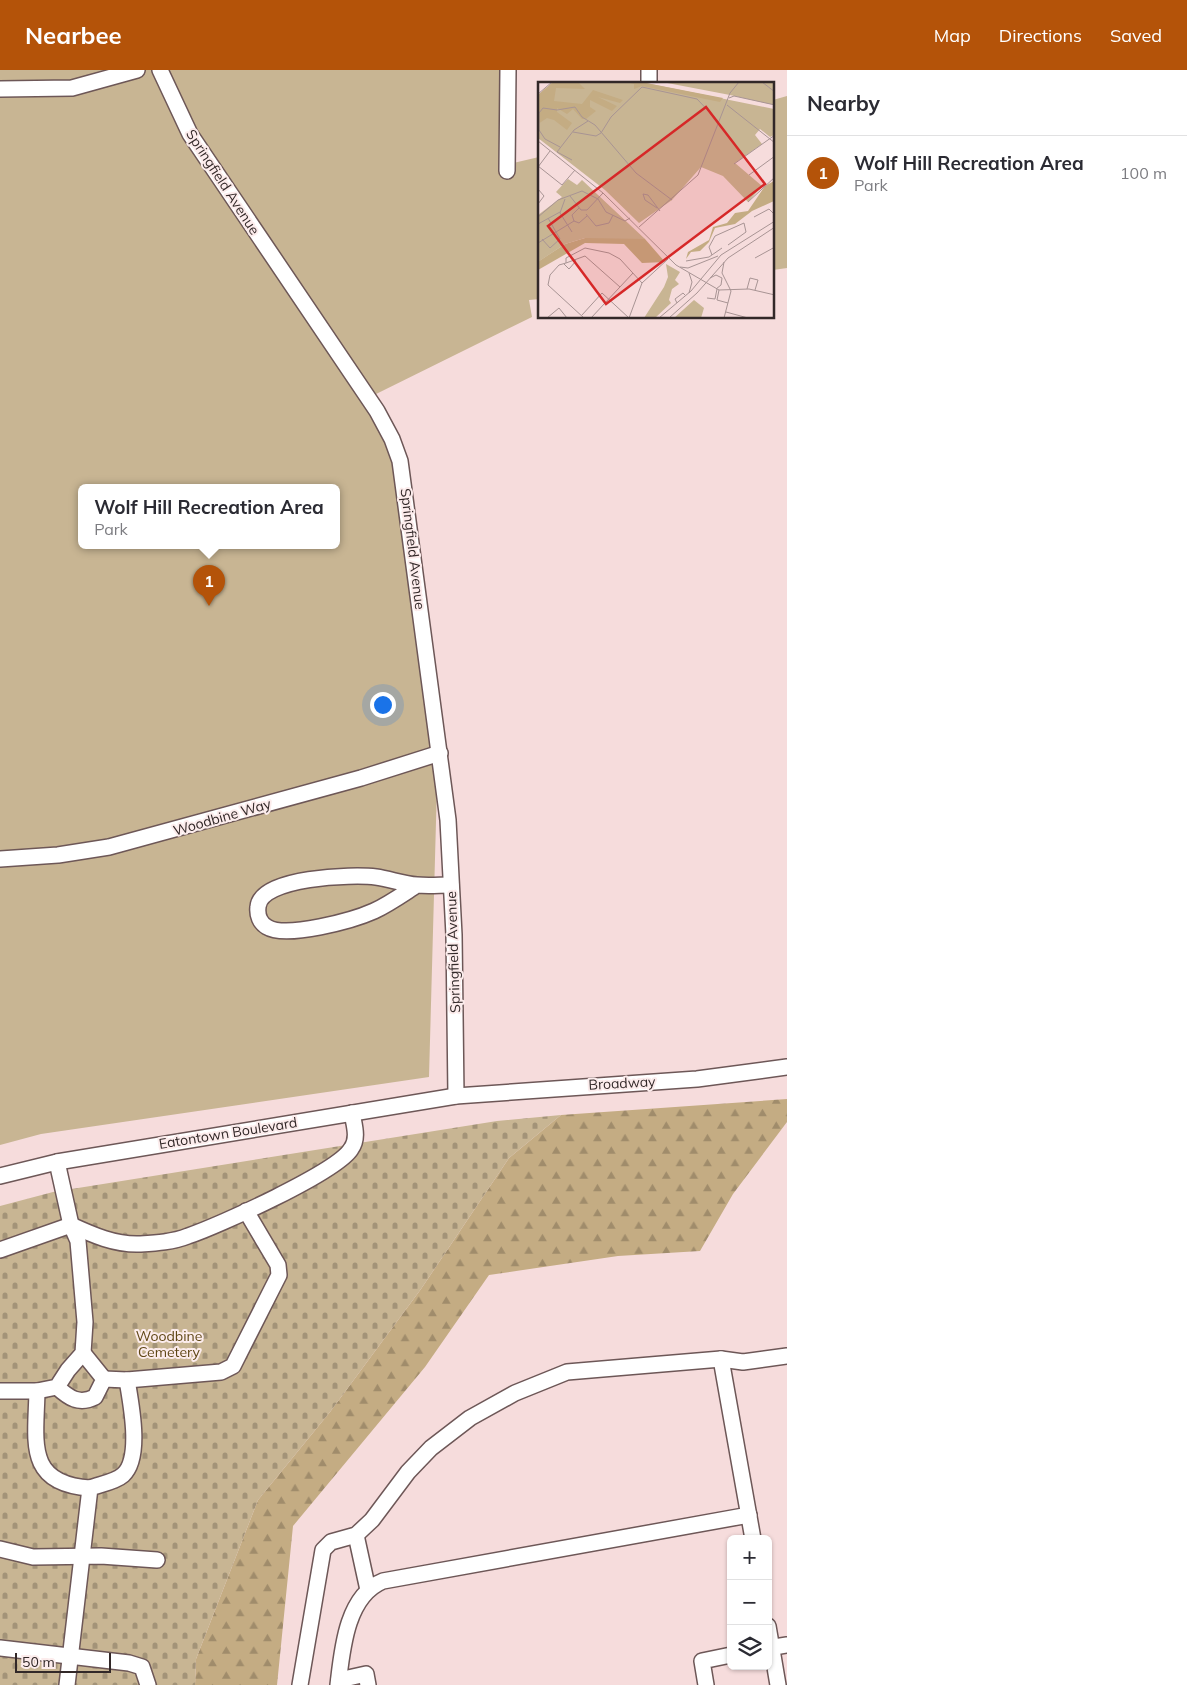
<!DOCTYPE html>
<meta charset="utf-8">
<style>
:root{--surface:#fff;--page:#f7f7f7;--text:#2b2b33;--muted:#7c7c81;--line:#e1e1e2;--accent:#b45309}
body{margin:0;font-family:Mulish,sans-serif;background:var(--page);color:var(--text)}
.controls{position:absolute;right:15px;bottom:15px;display:grid;overflow:hidden;border-radius:8px;box-shadow:0 1px 4px #0004}
.controls button{width:45px;height:45px;display:grid;place-items:center;padding:0;border:0;border-bottom:1px solid var(--line);background:var(--surface);color:var(--text);font:25px sans-serif}
.scale{position:absolute;left:15px;bottom:12px;width:96px;box-sizing:border-box;padding-left:5px;border:2px solid #322828;border-top:0;font-size:14px;line-height:18px;white-space:nowrap;color:#322828;-webkit-text-stroke:4px #fcecec;paint-order:stroke}
.you{position:absolute;left:382px;top:634px;width:18px;height:18px;margin:-12px;border:4px solid #fff;border-radius:50%;background:#1a73e8;box-shadow:0 0 0 8px #1a73e833}
.badge{display:grid;place-items:center;width:32px;height:32px;border-radius:50%;background:var(--accent);color:#fff;font-size:16px;font-weight:700}
.pin{position:absolute;translate:-50% -41px;filter:drop-shadow(0 1px 2px #0008)}
.pin::after{content:'';position:absolute;top:26px;width:18px;height:15px;background:inherit;clip-path:polygon(0 0,100% 0,50% 100%)}
.popup{position:absolute;left:78px;top:414px;width:262px;height:65px;box-sizing:border-box;display:grid;place-content:center;border-radius:8px;background:var(--surface);filter:drop-shadow(0 1px 4px #0005);font-size:16px;white-space:nowrap;color:var(--muted)}
.popup b{font-size:19px;color:var(--text)}
.popup::after{content:'';position:absolute;left:50%;top:100%;margin-left:-10px;border:10px solid transparent;border-top-color:var(--surface)}
.list{margin:0;padding:0;list-style:none}
h2{display:flex;justify-content:space-between;align-items:center;height:65px;margin:0;padding:0 20px;font-size:21px}
h2 small{font-size:16px;font-weight:400;color:var(--muted)}
.list li{display:grid;grid-template-columns:32px 1fr auto;gap:15px;align-items:center;box-sizing:border-box;height:75px;padding:0 20px;border-top:1px solid var(--line)}
.list b{display:block;font-size:19px;white-space:nowrap}
.list p{margin:0;font-size:16px;white-space:nowrap;color:var(--muted)}
.list em{font-size:16px;font-style:normal;color:var(--muted)}
.icon{flex:none;width:28px;height:28px;fill:none;stroke:currentColor;stroke-width:2;stroke-linecap:round;stroke-linejoin:round}
.map{position:relative;flex:none;width:787px;height:1615px;overflow:hidden}
header{display:flex;align-items:center;gap:30px;box-sizing:border-box;height:70px;padding:0 25px;background:var(--accent);color:#fff}
header strong{font-size:24px}
nav{display:flex;gap:28px;margin-inline-start:auto;font-size:18px}
main{display:flex}
aside{flex:1;background:var(--surface)}
.map>svg:first-child{display:block}
.green{fill:#c8b593;fill-rule:evenodd}
.forest{fill:url(#forest-firs)}
.cemetery{fill:url(#cemetery-stones)}
.lines{fill:none;stroke-linecap:round;stroke-linejoin:round}
.minor-casing{stroke:#6d5757;stroke-width:18}
.minor{stroke:#fff;stroke-width:15}
.labels{text-anchor:middle;dominant-baseline:central;stroke-width:4;stroke-linejoin:round;paint-order:stroke}
.street-label{font-size:14px;fill:#322828;stroke:#fcecec}
.park-label{font-size:14px;fill:#5f4615;stroke:#fcecec}
.inset-road{fill:none;stroke:#a89494;stroke-width:1}
.view{fill:#d62828;fill-opacity:0.15;stroke:#d62828;stroke-width:2.5}
.inset-edge{fill:none;stroke:#322828;stroke-width:2.5}
</style>
<header>
<strong>Nearbee</strong>
<nav><a>Map</a><a>Directions</a><a>Saved</a></nav>
</header>
<main>
<div class="map">
<svg width="787" height="1615" viewBox="0 0 787 1615">
<defs>
<pattern id="forest-firs" width="22" height="20" patternUnits="userSpaceOnUse" patternTransform="scale(1.25)"><rect width="22" height="20" fill="#c4ac83"/><path d="M5 1l3.5 6h-7zM16 11l3.5 6h-7z" fill="#a08c6b"/></pattern>
<pattern id="cemetery-stones" width="16" height="16" patternUnits="userSpaceOnUse" patternTransform="scale(1.25)"><rect width="16" height="16" fill="#c8b593"/><path d="M2 7V4a2 2 0 0 1 4 0v3zM10 15v-3a2 2 0 0 1 4 0v3z" fill="#a39378"/></pattern>
</defs>
<rect width="100%" height="100%" fill="#f6dcdc"/>
<g class="green">
<path d="M 0,0 L 507,0 L 505,95 L 539,87 L 540,229 L 529,230 L 532,247 L 368,328 L 398,394 L 438,679 L 429,1007 L 41,1064 L 0,1075 ZM 81,417 L 336,417 L 336,475 L 81,475 Z"/>
<polygon points="787,26 787,198 773,200 773,30"/>
</g>
<polygon class="forest" points="787,1029 787,1052 733,1124 700,1181 618,1186 489,1205 425,1297 293,1456 277,1615 195,1615 196,1589 258,1430 330,1342 421,1219 509,1088 561,1045"/>
<polygon class="cemetery" points="561,1045 509,1088 421,1219 330,1342 258,1430 196,1589 195,1615 0,1615 0,1136 53,1122 497,1051"/>
<g class="lines">
<g class="minor-casing">
<g id="minor">
<polyline points="160,0 190,64 377,341 392,369 400,391 448,750 454,865 456,1026"/>
<polyline points="649,14 649,0"/>
<polyline points="0,19 72,18 137,0"/>
<polyline points="507,101 508,0"/>
<polyline points="0,789 58,785 109,777 361,708 440,683"/>
<path d="M 417,815 C 403,824 389,834 374,841 C 354,850 286,869 267,857 C 260,853 257,845 258,837 C 260,807 353,804 376,807 C 390,809 403,814 417,815 C 428,816 440,815 451,815"/>
<polyline points="0,1106 57,1092 456,1026 697,1009 787,997"/>
<path d="M 0,1180 L 71,1155 C 93,1165 115,1175 140,1174 C 156,1173 173,1172 188,1166 C 218,1156 337,1102 351,1079 C 359,1068 354,1055 352,1043"/>
<polyline points="721,1289 753,1469"/>
<polyline points="104,1309 127,1310 221,1302 233,1296 279,1205 278,1195 246,1141"/>
<path d="M 57,1317 C 69,1328 79,1335 95,1327 L 104,1309 L 83,1283"/>
<polyline points="0,1321 37,1321 57,1317 68,1300 83,1283 85,1252 78,1171 71,1155 57,1092"/>
<path d="M 37,1321 C 36,1371 25,1414 90,1418"/>
<polyline points="356,1465 368,1520"/>
<polyline points="0,1479 33,1487 101,1486 157,1490"/>
<polyline points="768,1556 778,1615"/>
<polyline points="0,1578 129,1593 142,1597 148,1615"/>
<polyline points="768,1578 787,1575"/>
<polyline points="339,1610 366,1604 368,1615"/>
<path d="M 67,1615 L 90,1418 C 101,1414 115,1412 123,1405 C 142,1388 131,1334 127,1310"/>
<polyline points="300,1615 323,1480 331,1472 356,1465 372,1450 408,1402 431,1378 470,1348 515,1323 567,1302 721,1289 743,1292 787,1286"/>
<path d="M 338,1615 C 342,1581 346,1526 383,1511 L 749,1445"/>
<polyline points="706,1615 702,1591 731,1585"/>
</g>
</g>
<use href="#minor" class="minor"/>
</g>
<g class="labels">
<g class="street-label">
<text transform="translate(223 112) rotate(57)">Springfield Avenue</text>
<text transform="translate(413 479) rotate(83)">Springfield Avenue</text>
<text transform="translate(222 747) rotate(-16)">Woodbine Way</text>
<text transform="translate(453 882) rotate(-92)">Springfield Avenue</text>
<text transform="translate(622 1013) rotate(-3)">Broadway</text>
<text transform="translate(228 1063) rotate(-9)">Eatontown Boulevard</text>
</g>
<g class="park-label">
<text x="169" y="1266">Woodbine<tspan x="169" dy="16">Cemetery</tspan></text>
</g>
</g>
<g transform="translate(538 12)">
<rect width="236" height="236" fill="#f6dcdc"/>
<path d="M 15,0 L 103,0 L 236,27 L 236,53 L 232,55 L 222,47 L 217,53 L 224,62 L 197,81 L 224,104 L 210,120 L 185,94 L 163,85 L 134,118 L 101,141 L 67,108 L 0,56 L 0,13 ZM 124,0 L 236,0 L 236,23 L 192,13 Z" fill="#c8b593"/>
<path d="M 15,0 L 40,0 L 47,7 L 18,6 L 16,19 L 44,22 L 55,8 L 85,18 L 82,21 L 60,15 L 79,24 L 74,29 L 52,18 L 52,25 L 58,29 L 48,37 L 44,37 L 35,27 L 29,32 L 19,26 L 19,30 L 34,41 L 29,48 L 16,38 L 9,36 L 0,42 L 0,13 ZM 88,0 L 103,0 L 185,16 L 182,20 L 104,4 L 96,7 L 96,2 ZM 236,99 L 236,119 L 214,129 L 197,142 L 177,146 L 171,160 L 162,169 L 153,170 L 148,177 L 150,170 L 171,158 L 175,145 L 189,141 L 197,131 L 210,129 L 227,104 ZM 99,155 L 107,157 L 127,180 L 104,181 L 86,162 L 47,161 L 0,188 L 1,179 L 27,162 L 47,156 Z" fill="#c4ac83"/>
<path d="M 128,182 L 142,190 L 137,198 L 141,202 L 134,207 L 131,218 L 133,221 L 117,236 L 106,236 L 126,205 L 130,195 ZM 156,218 L 166,226 L 163,236 L 136,236 Z" fill="#c8b593"/>
<path d="M 30,97 L 39,103 L 44,98 L 107,157 L 47,156 L 27,162 L 0,180 L 0,133 L 24,115 L 18,110 Z" fill="#c8b593"/>
<path class="inset-road" d="M 224,0 L 237,10M 0,12 L 14,0M 191,16 L 196,14 L 237,23M 189,23 L 237,61M 35,50 L 58,54 L 63,51M 63,51 L 73,35 L 104,5 L 159,17 L 181,40M 0,59 L 65,111 L 138,183 L 181,208 L 211,207 L 237,213M 22,65 L 7,57 L 1,48 L 1,31 L 5,26 L 19,28 L 37,25 L 44,35 L 57,43 L 98,91 L 134,118M 19,70 L 36,48 L 50,39M 19,70 L 34,78M 196,82 L 237,53M 0,84 L 24,103 L 37,88M 0,85 L 12,69M 211,93 L 237,74M 0,107 L 6,114 L 0,122M 32,114 L 43,128 L 49,128 L 65,111M 27,117 L 22,131 L 34,150M 210,120 L 237,95M 119,126 L 107,118 L 105,112 L 110,113 L 122,129M 48,132 L 58,144 L 71,141 L 75,133M 0,135 L 20,118 L 44,109 L 60,117 L 68,130 L 87,139 L 92,136M 216,135 L 231,127 L 237,133M 36,139 L 34,133 L 41,126M 0,142 L 22,130M 101,145 L 160,93 L 192,11 L 201,0M 4,157 L 12,166 L 22,157 L 10,136M 0,161 L 36,139 L 41,141 L 49,134M 174,173 L 171,165 L 177,154 L 206,141 L 208,150 L 190,163M 217,176 L 237,165M 148,179 L 171,175 L 184,166M 186,180 L 184,191 L 193,209M 28,181 L 47,174 L 82,205M 26,182 L 31,187 L 38,179 L 35,177M 142,185 L 150,186 L 180,174M 151,191 L 154,200 L 151,211M 172,196 L 178,193 L 184,196 L 183,203 L 178,207M 209,207 L 212,196 L 220,198 L 217,208M 181,208 L 179,218 L 190,221M 169,216 L 177,217 L 179,207M 139,221 L 137,217 L 145,211 L 147,213M 188,230 L 210,236M 44,233 L 64,211 L 91,236M 9,236 L 21,226 L 29,236M 46,236 L 10,203 L 12,193 L 21,183 L 28,181 L 28,176 L 47,166 L 71,171 L 82,177 L 104,201M 53,236 L 95,191M 91,236 L 104,201 L 130,177M 121,236 L 153,209 L 183,173 L 237,139M 131,236 L 159,211 L 190,176 L 237,145M 186,236 L 193,209"/>
<path class="view" d="M 168,25 L 227,102 L 68,222 L 10,144 Z"/>
<rect width="236" height="236" class="inset-edge"/>
</g>
</svg>
<div class="controls">
<button>+</button>
<button>−</button>
<button><svg class="icon" aria-label="layers" viewBox="0 0 24 24"><path d="M12 4l9 5-9 5-9-5zM3 14l9 5 9-5"/></svg></button>
</div>
<div class="scale">50 m</div>
<div class="you"></div>
<div class="pin badge" style="left:209px;top:536px">1</div>
<div class="popup"><b>Wolf Hill Recreation Area</b>Park</div>
</div>
<aside>
<h2>Nearby<small></small></h2>
<ul class="list">
<li><span class="badge">1</span><div><b>Wolf Hill Recreation Area</b><p>Park</p></div><em>100 m</em></li>
</ul>
</aside>
</main>
